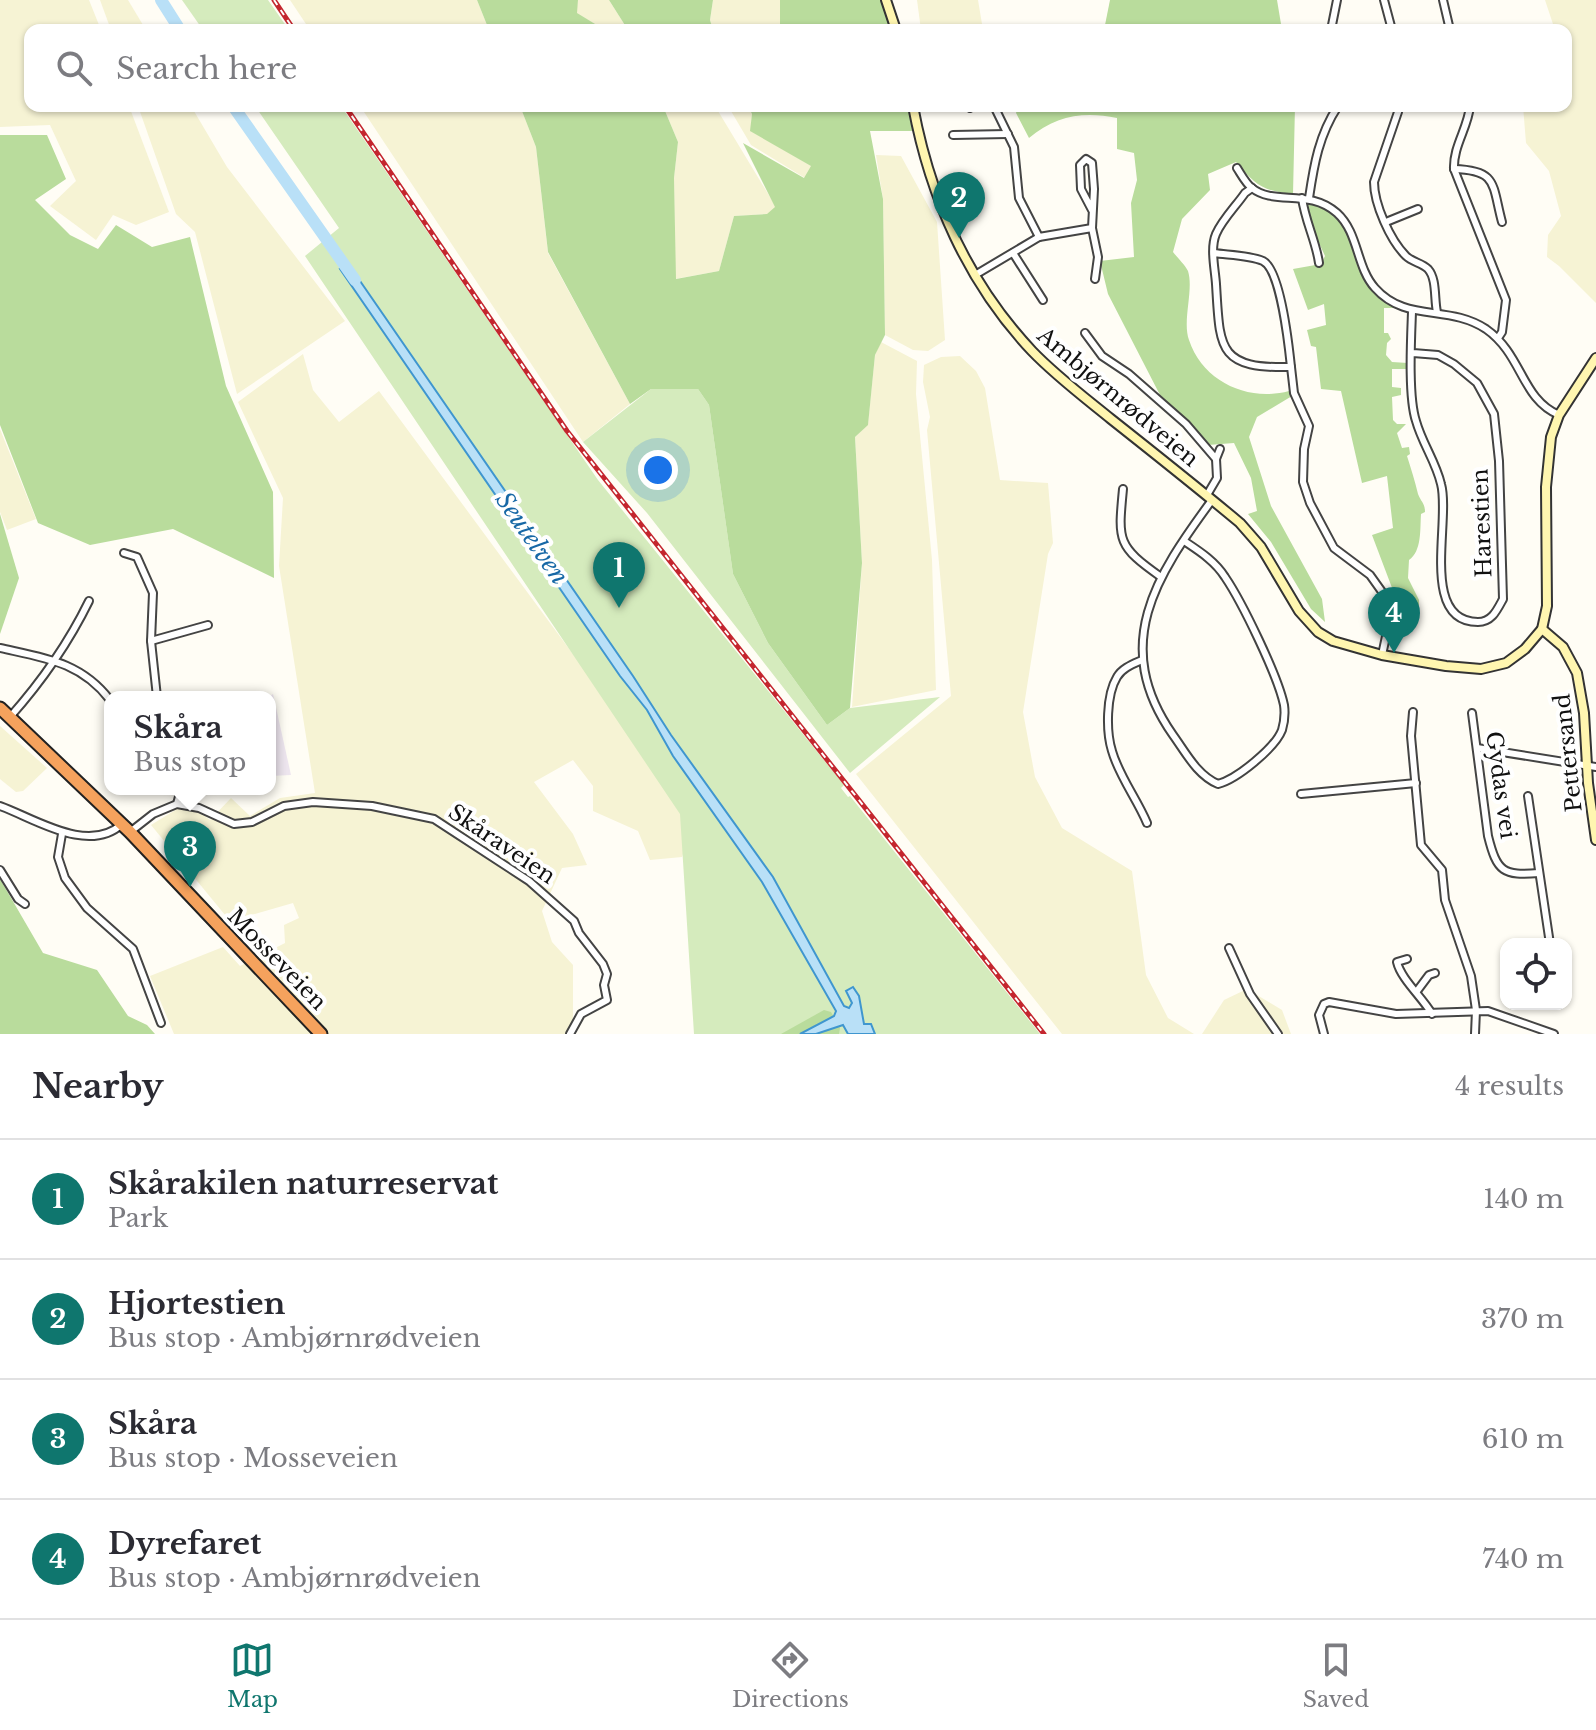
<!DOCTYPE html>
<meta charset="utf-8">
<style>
:root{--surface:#fff;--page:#f2f2f3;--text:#2b2b33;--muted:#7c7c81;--line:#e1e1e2;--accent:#0f766e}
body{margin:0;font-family:"Libre Baskerville",serif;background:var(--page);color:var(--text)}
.controls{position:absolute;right:24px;bottom:24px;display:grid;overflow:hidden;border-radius:16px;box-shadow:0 2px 6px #0004}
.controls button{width:72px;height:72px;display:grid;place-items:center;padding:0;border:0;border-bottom:2px solid var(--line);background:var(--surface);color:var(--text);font:40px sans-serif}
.you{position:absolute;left:658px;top:470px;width:28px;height:28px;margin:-20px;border:6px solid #fff;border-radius:50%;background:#1a73e8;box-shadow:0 0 0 12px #1a73e833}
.badge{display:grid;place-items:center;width:52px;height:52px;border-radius:50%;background:var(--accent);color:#fff;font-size:26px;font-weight:700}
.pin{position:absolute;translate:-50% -66px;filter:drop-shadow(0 2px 4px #0008)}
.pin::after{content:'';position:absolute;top:42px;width:28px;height:24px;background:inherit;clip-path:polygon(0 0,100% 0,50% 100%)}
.popup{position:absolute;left:104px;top:691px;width:172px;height:104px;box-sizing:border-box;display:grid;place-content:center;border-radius:16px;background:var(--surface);filter:drop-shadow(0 2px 6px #0005);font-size:26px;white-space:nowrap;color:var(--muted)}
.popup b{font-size:30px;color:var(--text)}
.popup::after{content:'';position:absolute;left:50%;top:100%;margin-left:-16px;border:16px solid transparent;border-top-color:var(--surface)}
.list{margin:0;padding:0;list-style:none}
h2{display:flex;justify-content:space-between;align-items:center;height:104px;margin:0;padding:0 32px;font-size:34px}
h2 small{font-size:26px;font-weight:400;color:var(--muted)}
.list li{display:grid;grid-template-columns:52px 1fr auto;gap:24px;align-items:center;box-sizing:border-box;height:120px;padding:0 32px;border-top:2px solid var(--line)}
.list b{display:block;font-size:30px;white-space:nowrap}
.list p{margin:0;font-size:26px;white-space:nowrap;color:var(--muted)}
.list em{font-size:26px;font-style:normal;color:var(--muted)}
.icon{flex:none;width:44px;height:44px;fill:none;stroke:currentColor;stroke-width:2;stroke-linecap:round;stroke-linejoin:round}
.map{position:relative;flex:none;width:1596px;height:1034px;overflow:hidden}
.search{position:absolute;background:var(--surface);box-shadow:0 2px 6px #0004;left:24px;right:24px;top:24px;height:88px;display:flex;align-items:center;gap:20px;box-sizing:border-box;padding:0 28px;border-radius:16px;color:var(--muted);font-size:30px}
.sheet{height:584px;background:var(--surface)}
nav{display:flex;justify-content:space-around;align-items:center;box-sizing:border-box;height:112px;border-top:2px solid var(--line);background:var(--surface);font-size:22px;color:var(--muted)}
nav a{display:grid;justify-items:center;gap:4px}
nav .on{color:var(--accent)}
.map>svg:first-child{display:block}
.industrial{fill:#eee6ef}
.farmland{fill:#f6f3d4}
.green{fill:#d5ebbd}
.forest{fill:#b9dc9c}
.water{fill:#b9e0f7;stroke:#3f96cf;stroke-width:2}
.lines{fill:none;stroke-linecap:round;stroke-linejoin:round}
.river{stroke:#b9e0f7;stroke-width:12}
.street-casing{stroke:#444;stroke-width:10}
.secondary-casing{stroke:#333;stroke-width:12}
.highway-casing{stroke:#222;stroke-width:15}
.street{stroke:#fff;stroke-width:6}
.secondary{stroke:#fff6b0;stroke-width:8}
.highway{stroke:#f5a25d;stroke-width:11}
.rail-casing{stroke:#c4262e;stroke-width:5}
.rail{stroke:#fff;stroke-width:2;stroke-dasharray:6;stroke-linecap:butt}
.labels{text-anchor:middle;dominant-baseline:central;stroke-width:8;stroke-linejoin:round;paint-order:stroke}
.street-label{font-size:22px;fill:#111;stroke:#fff}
.water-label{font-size:24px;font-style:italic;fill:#1768a6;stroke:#fff}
</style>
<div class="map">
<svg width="1596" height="1034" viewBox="0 0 1596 1034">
<rect width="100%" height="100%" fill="#fffdf5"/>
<polygon class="industrial" points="273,694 291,775 270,776 269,697"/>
<g class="farmland">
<polygon points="0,0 89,0 101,30 30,30 30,106 129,106 169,212 136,225 113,215 96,240 50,206 76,181 50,125 0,127"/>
<polygon points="100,0 128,0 146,30 111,30"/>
<polygon points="290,0 477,0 489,30 310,30"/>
<polygon points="578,0 609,0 628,30 605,30 576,13"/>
<polygon points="713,0 780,0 780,30 713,30 710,20"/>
<polygon points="917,0 978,0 983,30 921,30"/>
<polygon points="1545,0 1596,0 1596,303 1559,266 1547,257 1548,235 1561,216 1549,171 1526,143 1523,106 1566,106 1566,30 1555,30"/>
<polygon points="138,106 191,106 227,167 345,321 237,394 195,232 176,214"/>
<polygon points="360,106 520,106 536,147 548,253 630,404 583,442"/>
<polygon points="663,106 715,106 776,207 768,214 734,216 719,271 675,279 674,178 678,142"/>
<polygon points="728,106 748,106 752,114 751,131 812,166 805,178 751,145"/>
<polygon points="876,155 901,156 937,222 945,340 928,351 913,350 885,335 883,199"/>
<polygon points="881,342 917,361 916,394 932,560 936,690 852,707 862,563 855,437 868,424 875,355"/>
<polygon points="303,354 313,390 339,422 379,391 623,722 669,788 690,833 682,857 650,860 638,831 593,811 593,786 573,760 534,782 573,834 587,865 562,868 542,911 552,942 573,965 573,1034 174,1034 150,976 223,947 240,966 285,943 284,925 299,918 293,903 230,921 151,825 177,809 196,809 210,820 231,798 250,816 280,798 315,793 279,566 283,498 238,402"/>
<polygon points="960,356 976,371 985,388 1000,480 1048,483 1053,543 1048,554 1023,712 1035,777 1062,828 1132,871 1146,975 1168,1018 1194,1034 1062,1034 856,774 951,696 927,430 930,417 923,382 924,365 941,357"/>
<polygon points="0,429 36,519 7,530 0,512"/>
<polygon points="0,726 47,768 23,791 16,792 0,779"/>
<polygon points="1247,989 1282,1010 1291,1034 1202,1034 1224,1000"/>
</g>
<g class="green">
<polygon points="182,0 268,0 289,30 203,30"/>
<polygon points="255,106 341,106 598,480 844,785 841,788 848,797 850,796 1040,1034 694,1034 680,814 305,256 339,228"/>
<polygon points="651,389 698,389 709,405 733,574 768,643 827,725 850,708 940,697 850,773 647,513 583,442"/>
</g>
<g class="forest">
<polygon points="477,0 578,0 577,13 605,30 489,30"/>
<polygon points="609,0 713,0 710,20 713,30 628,30"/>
<polygon points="780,0 883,0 890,30 780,30"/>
<polygon points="1110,0 1277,0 1282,30 1104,30"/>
<polygon points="520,106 663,106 678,142 674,178 676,279 719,271 734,216 767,214 775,207 743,143 804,178 811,166 750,131 752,114 748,106 908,106 914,131 870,131 883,199 885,335 875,355 868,425 855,437 862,563 850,708 827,725 768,643 733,574 709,405 698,389 651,389 630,404 548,252 536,147"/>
<path d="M 1018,106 L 1295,106 L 1293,194 C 1263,191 1255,185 1236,162 L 1208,174 L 1210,190 L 1182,219 L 1173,252 C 1177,257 1185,265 1188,271 C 1194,290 1182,321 1189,340 C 1203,382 1248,402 1289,391 L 1292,396 L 1257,417 L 1249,437 L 1271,506 L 1322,599 L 1325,622 L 1311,609 L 1271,542 L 1248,514 L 1257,511 L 1251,478 L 1234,443 L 1208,445 L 1160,395 L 1108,294 L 1100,261 L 1134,257 L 1131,203 L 1137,180 L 1134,153 L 1117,149 L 1117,118 C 1083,111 1055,116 1029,138 L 1016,113 Z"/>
<polygon points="0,135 47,135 66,179 35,200 70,235 98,249 116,225 152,247 190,237 226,386 273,492 274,578 173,529 90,545 38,523 0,425"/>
<path d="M 1305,202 C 1352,204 1349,259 1371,289 C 1377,297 1387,302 1396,308 L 1384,308 L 1384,333 L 1388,333 L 1391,339 L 1387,343 L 1386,355 L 1392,362 L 1408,363 L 1408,369 L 1392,369 L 1392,387 L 1401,388 L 1401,395 L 1392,397 L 1393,420 L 1397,424 L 1406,424 L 1397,433 L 1402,448 L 1409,447 L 1410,454 L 1407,456 C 1411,469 1415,481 1418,494 C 1421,502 1425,503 1425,512 L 1421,514 C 1420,529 1422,551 1409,560 L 1408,578 L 1419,600 L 1419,619 L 1397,601 L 1372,535 L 1393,528 L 1387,476 L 1362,483 L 1341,391 L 1321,389 L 1316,347 L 1311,346 L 1307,330 L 1326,325 L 1324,304 L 1308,310 L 1293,269 L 1321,264 L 1325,256 L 1307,217 Z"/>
<polygon points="0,514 19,578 0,634"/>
<polygon points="0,879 43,953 97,970 128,1016 147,1025 155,1034 0,1034"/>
<polygon points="824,1010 831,1012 840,1028 839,1034 781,1034"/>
</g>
<polygon class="water" points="349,265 633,676 671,735 773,877 844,1006 849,1008 852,1003 846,991 853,987 859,996 864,1024 871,1024 875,1034 848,1034 843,1025 816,1034 800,1034 834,1016 836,1011 762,882 673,756 647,710 620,676 340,269"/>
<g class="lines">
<g class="river">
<polyline points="161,0 180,30"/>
<polyline points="233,106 355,280"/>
</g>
<g class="street-casing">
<g id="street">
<polyline points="1384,0 1392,30"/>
<polyline points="1443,0 1450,30"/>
<polyline points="1331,30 1337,0"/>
<polyline points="994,106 1014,147 1019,198 1039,237"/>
<path d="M 1470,106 C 1468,128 1453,146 1454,169 L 1506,300 L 1502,332 L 1498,338"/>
<polyline points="970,108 971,106"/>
<path d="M 1398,112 L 1374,182 C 1374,204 1390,240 1406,256 C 1412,262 1422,263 1428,269 C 1437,279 1434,299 1437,312"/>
<polyline points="953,135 1008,134"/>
<path d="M 1237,168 C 1241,174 1246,184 1252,188 C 1274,206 1309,188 1337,213 C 1359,233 1356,267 1375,288 C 1406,323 1448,304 1486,329 C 1523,355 1521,399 1559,415"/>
<path d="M 1454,169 C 1498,170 1492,185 1502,222"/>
<path d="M 1302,198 C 1305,221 1316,241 1319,263"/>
<path d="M 1309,198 C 1314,164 1319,135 1338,106"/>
<polyline points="1386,222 1418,209"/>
<polyline points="1092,228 1098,257 1095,279"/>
<polyline points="1013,253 1043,300"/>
<path d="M 1214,253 C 1228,255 1250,255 1263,261 C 1281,270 1289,348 1291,367 C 1217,369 1220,348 1216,284 C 1215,269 1210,248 1216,234 C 1222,220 1236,206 1245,193 L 1252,188"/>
<polyline points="975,275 1039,237 1092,228 1094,189 1092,163 1086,159 1080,165 1081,189 1092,210"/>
<path d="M 1412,312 C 1411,339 1408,397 1416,421 C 1422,443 1436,462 1441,484 C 1451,520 1419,622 1478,622 C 1492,622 1497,610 1503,599 L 1499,461 L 1494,414 L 1477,383 L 1454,364 L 1438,355 L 1413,353"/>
<polyline points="1085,333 1102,356 1129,374 1186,424 1216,459"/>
<polyline points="1291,367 1294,393 1309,426 1304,449 1303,482 1310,503 1334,548 1370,575 1385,596 1388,627 1382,655"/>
<path d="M 1123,489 C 1118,541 1117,546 1161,577"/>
<polyline points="1207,495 1217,478 1216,459 1220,449"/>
<path d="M 1184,541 C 1199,551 1215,561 1225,577 C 1242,602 1278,676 1284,705 C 1285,712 1284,723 1282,730 C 1275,748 1237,779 1218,784 C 1197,775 1186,753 1173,735 C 1110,645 1156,576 1212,500"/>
<polyline points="124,553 137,557 153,593 151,641 157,697"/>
<polyline points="151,641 208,625"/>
<path d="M 0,648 C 45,658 81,662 110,700"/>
<path d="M 1142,660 C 1133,664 1122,668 1117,677 C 1106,695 1106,732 1112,751 C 1119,776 1137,799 1147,823"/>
<polyline points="1413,712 1411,736 1421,845 1442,870 1445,900 1471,976 1476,1010 1475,1034"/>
<path d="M 1472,713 L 1488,836 C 1497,872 1503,876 1539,873"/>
<path d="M 10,717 C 42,681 68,644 89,601"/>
<polyline points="1477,748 1596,767"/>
<polyline points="1301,794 1416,783"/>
<polyline points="1528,796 1550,944"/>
<polyline points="177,804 181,789"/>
<path d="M 0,806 C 34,818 88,855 122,824"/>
<polyline points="130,832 153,814 177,804 199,808 234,824 252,822 284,806 313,802 372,806 434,819 529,881 574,921 579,933 603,964 607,974 604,985 607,1000 581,1014 570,1034"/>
<polyline points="62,834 58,857 65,878 87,908 133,949 161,1023"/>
<polyline points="0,870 18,899 25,904"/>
<polyline points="1229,948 1250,994 1278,1034"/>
<path d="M 1407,959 L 1397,962 C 1401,979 1422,997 1432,1014"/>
<polyline points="1417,991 1429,975 1435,973"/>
<polyline points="1324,1034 1319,1015 1324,1004 1329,1002 1396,1014 1488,1011 1554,1034"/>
</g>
</g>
<g class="secondary-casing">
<g id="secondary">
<polyline points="886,0 896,30"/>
<path d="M 913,106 C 930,197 968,283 1032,351 C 1056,376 1084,397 1111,419 C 1154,453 1197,487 1240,523 L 1261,547 L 1299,611 L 1318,632 L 1333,641 L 1382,655 L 1446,666 L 1481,669 L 1506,663 L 1525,649 L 1542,629 L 1547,606 L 1546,487 L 1551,437 L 1559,415 L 1596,358"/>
<polyline points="1542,629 1563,647 1577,673 1584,713 1588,783 1596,840"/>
</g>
</g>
<g class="highway-casing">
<polyline id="highway" points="0,708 130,832 321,1034"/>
</g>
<use href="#street" class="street"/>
<use href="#secondary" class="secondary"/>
<use href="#highway" class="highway"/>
<g class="rail-casing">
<g id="rail">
<polyline points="274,0 294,30"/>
<polyline points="345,106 567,431 1044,1034"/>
</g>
</g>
<use href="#rail" class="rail"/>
</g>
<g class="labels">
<g class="street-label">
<text transform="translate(1118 397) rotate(40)">Ambjørnrødveien</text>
<text transform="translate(1482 523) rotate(-92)">Harestien</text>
<text transform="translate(1568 753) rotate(-96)">Pettersand</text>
<text transform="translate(1501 785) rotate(82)">Gydas vei</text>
<text transform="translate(502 844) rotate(34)">Skåraveien</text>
<text transform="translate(277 959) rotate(46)">Mosseveien</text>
</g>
<g class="water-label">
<text transform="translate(532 538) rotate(55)">Seutelven</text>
</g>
</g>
</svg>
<div class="controls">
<button><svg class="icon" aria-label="locate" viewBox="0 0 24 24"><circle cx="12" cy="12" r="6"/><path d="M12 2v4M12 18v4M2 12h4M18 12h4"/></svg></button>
</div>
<div class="you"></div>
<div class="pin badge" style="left:619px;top:608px">1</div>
<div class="pin badge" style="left:959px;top:238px">2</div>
<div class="pin badge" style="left:190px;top:887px">3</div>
<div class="popup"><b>Skåra</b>Bus stop</div>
<div class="pin badge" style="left:1394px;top:653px">4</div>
<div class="search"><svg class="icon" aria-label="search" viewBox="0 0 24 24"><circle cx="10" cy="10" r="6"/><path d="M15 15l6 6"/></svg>Search here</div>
</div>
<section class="sheet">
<h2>Nearby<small>4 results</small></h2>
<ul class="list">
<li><span class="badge">1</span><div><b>Skårakilen naturreservat</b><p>Park</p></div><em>140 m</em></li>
<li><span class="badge">2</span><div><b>Hjortestien</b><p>Bus stop · Ambjørnrødveien</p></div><em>370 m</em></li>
<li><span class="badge">3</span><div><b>Skåra</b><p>Bus stop · Mosseveien</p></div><em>610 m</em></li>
<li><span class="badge">4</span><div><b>Dyrefaret</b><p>Bus stop · Ambjørnrødveien</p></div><em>740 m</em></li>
</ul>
</section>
<nav>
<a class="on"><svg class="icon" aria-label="map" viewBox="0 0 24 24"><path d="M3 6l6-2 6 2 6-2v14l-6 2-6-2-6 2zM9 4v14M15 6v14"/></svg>Map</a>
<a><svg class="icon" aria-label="directions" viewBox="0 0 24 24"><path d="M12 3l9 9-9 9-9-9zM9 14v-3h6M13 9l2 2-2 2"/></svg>Directions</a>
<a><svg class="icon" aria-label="saved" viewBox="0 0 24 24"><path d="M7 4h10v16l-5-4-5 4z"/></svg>Saved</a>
</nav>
